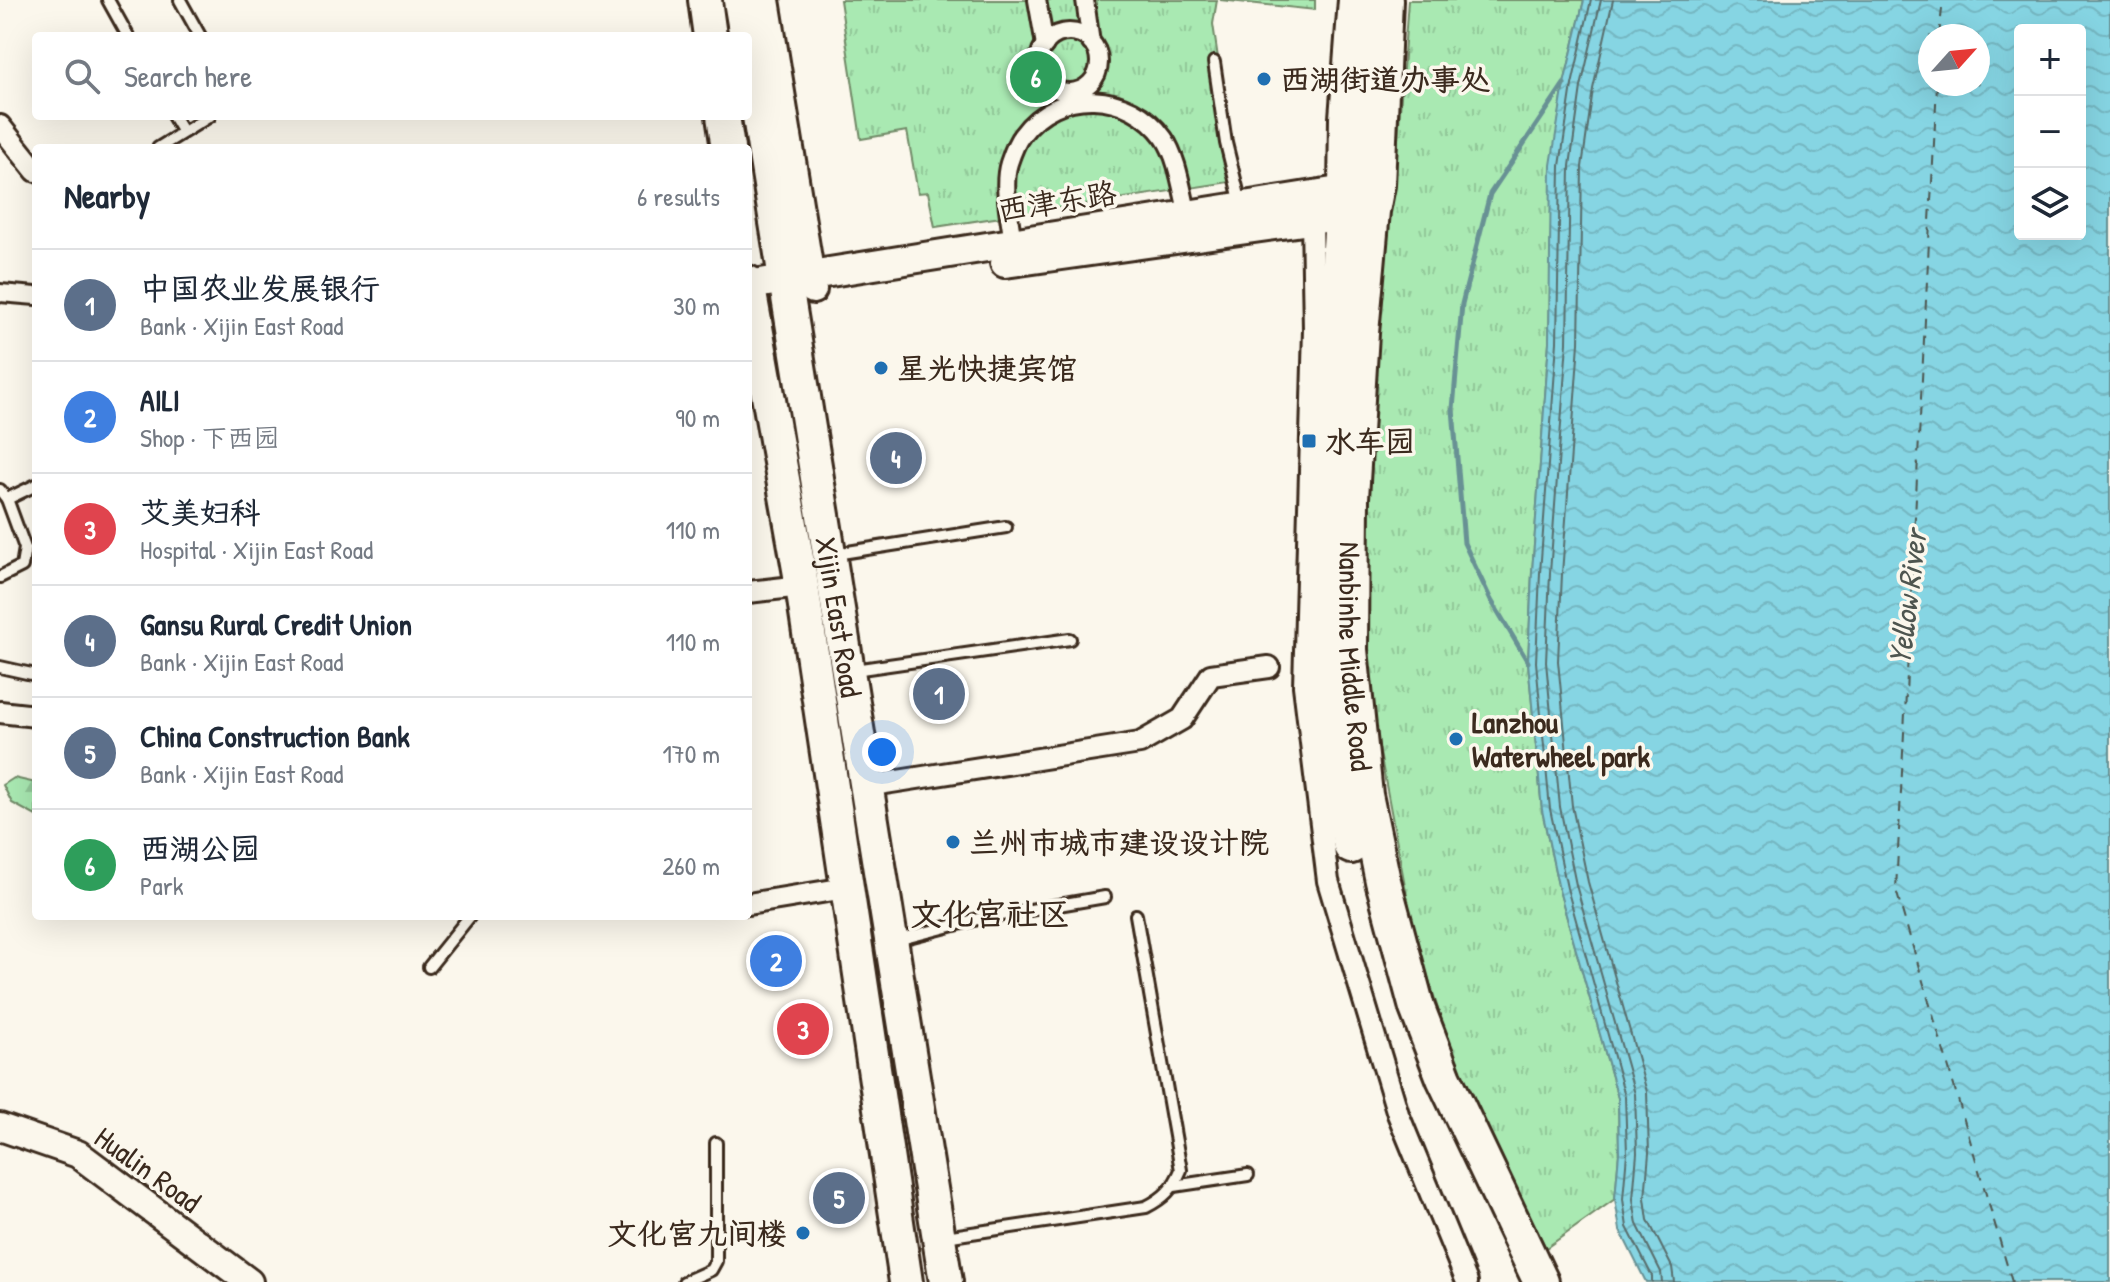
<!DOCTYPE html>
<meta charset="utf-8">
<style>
:root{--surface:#fff;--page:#f2f2f3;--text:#1f2937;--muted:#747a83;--line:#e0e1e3;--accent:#7c3aed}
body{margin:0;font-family:"Patrick Hand","LXGW WenKai TC",sans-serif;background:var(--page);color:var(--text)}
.controls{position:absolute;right:24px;top:24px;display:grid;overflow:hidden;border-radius:8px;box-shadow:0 8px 32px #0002}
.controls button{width:72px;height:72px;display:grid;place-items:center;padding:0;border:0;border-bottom:2px solid var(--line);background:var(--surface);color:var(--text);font:40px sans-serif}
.compass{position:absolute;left:1918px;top:24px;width:72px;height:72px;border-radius:50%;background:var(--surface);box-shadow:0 8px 32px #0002;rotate:63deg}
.you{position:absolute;left:882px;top:752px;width:28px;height:28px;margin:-20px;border:6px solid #fff;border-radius:50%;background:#1a73e8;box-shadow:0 0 0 12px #1a73e833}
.badge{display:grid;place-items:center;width:52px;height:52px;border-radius:50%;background:var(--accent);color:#fff;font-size:26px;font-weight:700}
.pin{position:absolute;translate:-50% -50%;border:4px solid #fff;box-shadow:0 2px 8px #0006}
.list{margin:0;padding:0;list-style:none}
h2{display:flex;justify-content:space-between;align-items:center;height:104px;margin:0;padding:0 32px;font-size:34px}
h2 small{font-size:26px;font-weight:400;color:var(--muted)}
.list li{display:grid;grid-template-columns:52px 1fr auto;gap:24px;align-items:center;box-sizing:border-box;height:112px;padding:0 32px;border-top:2px solid var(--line)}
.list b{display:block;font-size:30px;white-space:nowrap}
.list p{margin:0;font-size:26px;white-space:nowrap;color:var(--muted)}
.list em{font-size:26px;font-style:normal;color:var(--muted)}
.icon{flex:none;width:44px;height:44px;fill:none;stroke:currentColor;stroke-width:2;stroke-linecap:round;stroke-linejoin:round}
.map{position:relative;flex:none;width:2110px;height:1282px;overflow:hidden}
.search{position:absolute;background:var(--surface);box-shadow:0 8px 32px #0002;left:32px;top:32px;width:720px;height:88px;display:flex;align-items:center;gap:20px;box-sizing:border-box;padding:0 28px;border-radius:8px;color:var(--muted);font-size:30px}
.panel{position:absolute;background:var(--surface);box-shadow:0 8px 32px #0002;left:32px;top:144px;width:720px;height:776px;border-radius:8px}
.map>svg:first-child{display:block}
.grass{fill:url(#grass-tufts);stroke:#728a68;stroke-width:2}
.forest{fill:url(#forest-firs);stroke:#728a68;stroke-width:2}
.water{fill:url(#water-waves);stroke:#689194;stroke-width:2;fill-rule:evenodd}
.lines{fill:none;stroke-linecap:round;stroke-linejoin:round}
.shore{stroke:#596e6d;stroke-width:2}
.stream{stroke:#689194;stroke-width:5}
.ferry{stroke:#4e554f;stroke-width:2;stroke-dasharray:10 8;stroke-linecap:butt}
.service-casing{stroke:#3b2a1e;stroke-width:16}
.pedestrian-casing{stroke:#3b2a1e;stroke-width:22}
.minor-casing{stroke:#3b2a1e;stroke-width:26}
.tertiary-casing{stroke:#3b2a1e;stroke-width:32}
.secondary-casing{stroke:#3b2a1e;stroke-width:34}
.primary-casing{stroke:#3b2a1e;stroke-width:38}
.trunk-casing{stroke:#3b2a1e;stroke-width:40}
.service{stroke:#fbf7ec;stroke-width:10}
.pedestrian{stroke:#fbf7ec;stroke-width:16}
.minor{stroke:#fbf7ec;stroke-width:20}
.tertiary{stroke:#fbf7ec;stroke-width:26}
.secondary{stroke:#fbf7ec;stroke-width:28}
.primary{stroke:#fbf7ec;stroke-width:32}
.trunk{stroke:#fbf7ec;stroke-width:34}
.poi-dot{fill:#1f6fb2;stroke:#fbf7ec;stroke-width:3}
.labels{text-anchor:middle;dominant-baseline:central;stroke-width:7;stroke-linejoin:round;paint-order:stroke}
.poi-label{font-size:30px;font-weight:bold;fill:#3b2a1e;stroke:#fbf7ec;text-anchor:start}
.street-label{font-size:30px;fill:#3b2a1e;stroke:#fbf7ec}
.water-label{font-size:32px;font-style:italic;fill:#4e554f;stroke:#fbf7ec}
.neighbourhood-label{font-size:32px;font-weight:bold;fill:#3b2a1e;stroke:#fbf7ec}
</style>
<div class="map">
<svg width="2110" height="1282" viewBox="0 0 2110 1282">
<defs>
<pattern id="grass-tufts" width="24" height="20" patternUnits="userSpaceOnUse" patternTransform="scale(2)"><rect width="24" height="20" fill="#a9e9b2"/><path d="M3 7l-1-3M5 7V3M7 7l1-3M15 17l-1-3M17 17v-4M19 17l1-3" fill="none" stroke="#92c899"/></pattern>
<pattern id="forest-firs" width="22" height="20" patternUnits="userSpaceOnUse" patternTransform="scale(2)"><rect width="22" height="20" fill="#a9e9b2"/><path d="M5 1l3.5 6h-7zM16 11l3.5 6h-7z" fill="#92c899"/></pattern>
<pattern id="water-waves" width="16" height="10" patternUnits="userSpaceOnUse" patternTransform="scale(2)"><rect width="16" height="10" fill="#86d5e3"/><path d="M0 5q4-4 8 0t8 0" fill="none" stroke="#75b7c2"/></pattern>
</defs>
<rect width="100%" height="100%" fill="#fbf7ec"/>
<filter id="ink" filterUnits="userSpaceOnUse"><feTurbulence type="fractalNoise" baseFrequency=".0125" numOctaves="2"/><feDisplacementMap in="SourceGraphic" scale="16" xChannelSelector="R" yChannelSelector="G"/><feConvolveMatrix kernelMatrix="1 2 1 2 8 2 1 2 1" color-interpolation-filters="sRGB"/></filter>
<g filter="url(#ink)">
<g class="grass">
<polygon points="840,0 1217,0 1213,24 1236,181 935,227 928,192 918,193 907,131 861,139"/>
<polygon points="1220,0 1315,0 1315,10"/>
<polygon points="1408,0 1584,0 1564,84 1552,165 1549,342 1532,572 1528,662 1542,810 1559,890 1618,1098 1619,1153 1615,1199 1546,1248 1457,1071 1413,928 1364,668 1369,437 1384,247 1397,152"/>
</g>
<polygon class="forest" points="14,778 36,783 36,816 12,803 3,785"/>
<path class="water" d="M 1584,0 L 2110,0 L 2110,1282 L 1646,1282 L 1620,1230 L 1615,1199 L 1619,1153 L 1618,1098 L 1559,890 L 1542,810 L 1528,662 L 1532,572 L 1549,342 L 1551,165 L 1564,84 ZM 2020,30 L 2080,30 L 2080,234 L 2020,234 ZM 1930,36 L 1978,36 L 1978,84 L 1930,84 Z"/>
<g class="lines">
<g class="shore">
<polyline points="1591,0 1572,85 1560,166 1557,342 1540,573 1536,662 1550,809 1567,888 1625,1096 1627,1153 1623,1199 1627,1227 1652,1276 1652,1282"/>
<polyline points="1601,0 1581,87 1570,166 1567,343 1550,573 1546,662 1560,807 1576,885 1635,1094 1637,1153 1633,1199 1637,1224 1661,1272 1662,1282"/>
<polyline points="1613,0 1593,89 1582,167 1579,343 1562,574 1558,661 1572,806 1588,882 1647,1092 1649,1153 1645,1198 1648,1220 1672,1267 1674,1282"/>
</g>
<polyline class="stream" points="1528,662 1491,600 1464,543 1453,409 1462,304 1490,194 1564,84"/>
<g class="ferry">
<polyline points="1939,36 1943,0"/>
<polyline points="1937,84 1896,890 2012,1282"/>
</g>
<g class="service-casing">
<g id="service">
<polyline points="108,0 128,36"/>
<polyline points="180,0 200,36"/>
<polyline points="1214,62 1226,143 1241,204"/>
<polyline points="173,116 182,131"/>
<polyline points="158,148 210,116"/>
<polyline points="0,490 7,499 25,548 22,566 0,577"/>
<polyline points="7,499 36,485"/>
<polyline points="835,554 1006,527"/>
<polyline points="0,667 36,675"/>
<polyline points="854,670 1070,639"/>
<polyline points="897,940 978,919 1105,897"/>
<polyline points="429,967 470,916"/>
<polyline points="1174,1186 1248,1175"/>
<path d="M 945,1237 L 1146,1207 C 1164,1198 1173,1189 1181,1170 L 1136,915"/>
<polyline points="684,1282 711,1270 716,1261 716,1143"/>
</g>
</g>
<g class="pedestrian-casing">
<g id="pedestrian">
<polyline points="1037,0 1045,45"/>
<polyline points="1085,0 1091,43"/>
<circle cx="1069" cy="62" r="30"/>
<path d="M 1013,243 C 1010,220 1002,185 1009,163 C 1012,154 1016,142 1022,135 C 1058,86 1130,90 1164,138 C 1178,158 1182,192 1188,215"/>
<polyline points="0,293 36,296"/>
</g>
</g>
<g class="minor-casing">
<g id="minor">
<polyline points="0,126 36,171"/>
<polyline points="1312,220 1314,329 1304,686 1328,881 1398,1114 1467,1282"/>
<polyline points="748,592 802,586"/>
<polyline points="0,712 36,716"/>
<polyline points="866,786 1140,743 1182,719 1211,675 1269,667"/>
<polyline points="748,904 846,888"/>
</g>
</g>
<g class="tertiary-casing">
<g id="tertiary">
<polyline points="766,0 813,290"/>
<polyline points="0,1127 78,1154 249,1282"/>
</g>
</g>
<g class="secondary-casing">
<g id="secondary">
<polyline points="1005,263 1360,213"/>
<polyline points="748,285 1364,187"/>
</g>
</g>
<g class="primary-casing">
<g id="primary">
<polyline points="705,0 710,36"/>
<polyline points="740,0 746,36"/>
<path id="s1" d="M 748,48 L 946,1282"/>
<polyline points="723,116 728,148"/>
<polyline points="748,282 802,586 906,1282"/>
</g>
</g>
<g class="trunk-casing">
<g id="trunk">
<path id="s2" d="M 1385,0 L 1377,185 L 1372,211 L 1361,333 L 1351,498 L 1350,650 L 1365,795 L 1383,881 L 1417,1008 L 1444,1078 L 1541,1282"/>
<polyline points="1351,846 1340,789 1325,644 1325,493 1342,216 1346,190 1347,118 1356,0"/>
</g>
</g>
<use href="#service" class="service"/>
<use href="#pedestrian" class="pedestrian"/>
<use href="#minor" class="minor"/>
<use href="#tertiary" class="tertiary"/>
<use href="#secondary" class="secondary"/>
<use href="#primary" class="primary"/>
<use href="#trunk" class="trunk"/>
</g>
</g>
<g class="poi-dot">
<circle cx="1264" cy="79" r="8"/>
<circle cx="881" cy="368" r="8"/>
<rect x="1301" y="433" width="16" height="16" rx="4"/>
<circle cx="1456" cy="739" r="8"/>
<circle cx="953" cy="842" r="8"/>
<circle cx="803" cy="1233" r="8"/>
</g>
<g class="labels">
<g class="poi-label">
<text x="1280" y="79">西湖街道办事处</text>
<text x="897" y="368">星光快捷宾馆</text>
<text x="1325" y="441">水车园</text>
<text x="1472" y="722">Lanzhou<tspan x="1472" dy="34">Waterwheel park</tspan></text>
<text x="969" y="842">兰州市城市建设设计院</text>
<text x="787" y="1233" text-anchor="end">文化宫九间楼</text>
</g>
<g class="street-label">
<text transform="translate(1057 201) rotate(-9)">西津东路</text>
<text stroke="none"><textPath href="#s1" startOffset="576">Xijin East Road</textPath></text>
<text stroke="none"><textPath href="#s2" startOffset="658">Nanbinhe Middle Road</textPath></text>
<text transform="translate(148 1169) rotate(36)">Hualin Road</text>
</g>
<g class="water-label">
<text transform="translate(1907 597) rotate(-83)">Yellow River</text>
</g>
<g class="neighbourhood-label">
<text x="990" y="913">文化宫社区</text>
</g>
</g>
</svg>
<div class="controls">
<button>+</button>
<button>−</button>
<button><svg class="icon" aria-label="layers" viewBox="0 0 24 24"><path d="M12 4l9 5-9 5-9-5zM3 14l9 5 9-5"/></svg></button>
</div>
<svg class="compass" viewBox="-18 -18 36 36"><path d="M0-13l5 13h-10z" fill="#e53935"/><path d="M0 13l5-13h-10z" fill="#747a83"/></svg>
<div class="you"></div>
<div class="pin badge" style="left:939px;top:694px;background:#5c6f8a">1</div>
<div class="pin badge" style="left:776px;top:961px;background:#3f7fe0">2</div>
<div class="pin badge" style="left:803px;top:1029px;background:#e0444e">3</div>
<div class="pin badge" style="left:896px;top:458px;background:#5c6f8a">4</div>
<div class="pin badge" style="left:839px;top:1198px;background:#5c6f8a">5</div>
<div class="pin badge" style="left:1036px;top:77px;background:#2e9e5b">6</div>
<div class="search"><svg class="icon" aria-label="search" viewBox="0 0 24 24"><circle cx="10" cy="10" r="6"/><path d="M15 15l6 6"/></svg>Search here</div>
<section class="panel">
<h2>Nearby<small>6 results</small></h2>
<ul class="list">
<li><span class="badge" style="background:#5c6f8a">1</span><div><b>中国农业发展银行</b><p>Bank · Xijin East Road</p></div><em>30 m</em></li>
<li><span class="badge" style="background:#3f7fe0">2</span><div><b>AILI</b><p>Shop · 下西园</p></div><em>90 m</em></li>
<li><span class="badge" style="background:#e0444e">3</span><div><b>艾美妇科</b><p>Hospital · Xijin East Road</p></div><em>110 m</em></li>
<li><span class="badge" style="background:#5c6f8a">4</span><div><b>Gansu Rural Credit Union</b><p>Bank · Xijin East Road</p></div><em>110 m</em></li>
<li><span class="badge" style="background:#5c6f8a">5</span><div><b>China Construction Bank</b><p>Bank · Xijin East Road</p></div><em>170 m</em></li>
<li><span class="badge" style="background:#2e9e5b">6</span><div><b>西湖公园</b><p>Park</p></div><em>260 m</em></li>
</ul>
</section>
</div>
